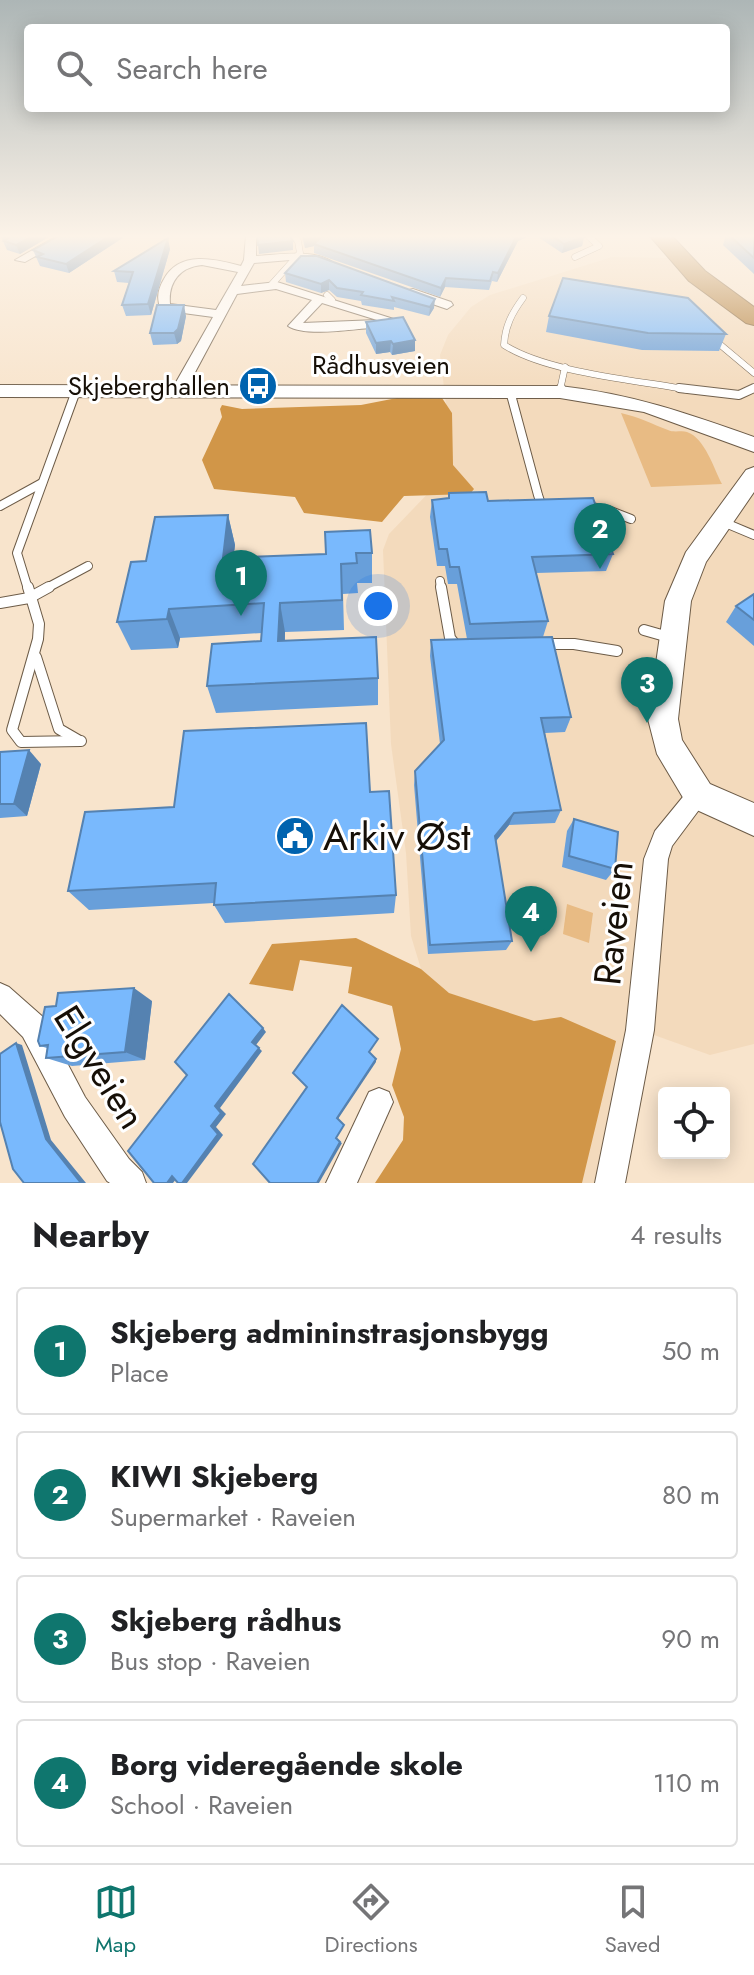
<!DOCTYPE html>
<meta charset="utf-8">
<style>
:root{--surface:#fff;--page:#f2f2f2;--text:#202124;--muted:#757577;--line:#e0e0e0;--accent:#0f766e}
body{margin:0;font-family:Jost,sans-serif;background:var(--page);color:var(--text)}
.controls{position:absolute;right:24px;bottom:24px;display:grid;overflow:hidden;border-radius:8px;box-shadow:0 4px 20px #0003}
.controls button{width:72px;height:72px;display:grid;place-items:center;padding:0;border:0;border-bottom:2px solid var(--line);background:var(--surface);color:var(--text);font:40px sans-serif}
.you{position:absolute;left:378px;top:606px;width:28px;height:28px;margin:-20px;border:6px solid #fff;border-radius:50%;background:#1a73e8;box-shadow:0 0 0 12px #1a73e833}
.badge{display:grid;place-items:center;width:52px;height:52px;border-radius:50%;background:var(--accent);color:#fff;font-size:26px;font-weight:700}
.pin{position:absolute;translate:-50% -66px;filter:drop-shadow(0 2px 4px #0008)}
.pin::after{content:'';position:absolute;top:42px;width:28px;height:24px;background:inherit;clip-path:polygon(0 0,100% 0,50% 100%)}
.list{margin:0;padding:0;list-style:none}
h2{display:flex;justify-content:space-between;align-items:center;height:104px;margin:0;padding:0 32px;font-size:34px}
h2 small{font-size:26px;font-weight:400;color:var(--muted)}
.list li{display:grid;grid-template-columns:52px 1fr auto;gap:24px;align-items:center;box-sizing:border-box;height:128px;margin:0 16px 16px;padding:0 16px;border:2px solid var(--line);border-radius:8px}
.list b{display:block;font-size:30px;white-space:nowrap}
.list p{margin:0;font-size:26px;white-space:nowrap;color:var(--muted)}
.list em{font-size:26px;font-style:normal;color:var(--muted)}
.icon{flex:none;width:44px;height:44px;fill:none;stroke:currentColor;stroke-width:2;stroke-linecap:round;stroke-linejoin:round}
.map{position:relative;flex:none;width:754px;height:1183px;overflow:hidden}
.search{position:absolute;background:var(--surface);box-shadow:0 4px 20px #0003;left:24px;right:24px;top:24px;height:88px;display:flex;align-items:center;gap:20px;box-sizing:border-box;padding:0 28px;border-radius:8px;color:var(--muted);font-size:30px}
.sheet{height:680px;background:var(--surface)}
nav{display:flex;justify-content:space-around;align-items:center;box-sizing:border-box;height:112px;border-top:2px solid var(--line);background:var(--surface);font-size:22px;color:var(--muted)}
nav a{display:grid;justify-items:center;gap:4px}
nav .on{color:var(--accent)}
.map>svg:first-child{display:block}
.built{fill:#f3dabc}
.green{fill:#e8bb84}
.forest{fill:#d19648}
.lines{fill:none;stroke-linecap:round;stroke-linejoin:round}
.lane-far2-casing{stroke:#6c5b47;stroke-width:7}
.lane-far1-casing{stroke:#6c5b47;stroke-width:10}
.lane-casing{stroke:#6c5b47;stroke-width:12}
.street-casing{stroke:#6c5b47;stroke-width:2}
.secondary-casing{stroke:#6c5b47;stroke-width:2}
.highway-casing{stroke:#7b5728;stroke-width:2}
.lane-far2{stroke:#fff;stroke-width:6}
.lane-far1{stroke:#fff;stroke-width:8}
.lane{stroke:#fff;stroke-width:10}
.street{fill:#fff;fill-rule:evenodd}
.secondary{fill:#fff;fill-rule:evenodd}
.highway{fill:#b27e39;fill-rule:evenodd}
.wall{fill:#689fda}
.shaded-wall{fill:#5582b1}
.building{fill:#79b9fd;stroke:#5582b1;stroke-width:2}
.labels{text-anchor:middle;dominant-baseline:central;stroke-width:6;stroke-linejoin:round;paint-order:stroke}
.far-street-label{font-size:26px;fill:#160f07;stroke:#fff}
.far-poi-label{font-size:26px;fill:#160f07;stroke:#fff;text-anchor:end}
.near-poi-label{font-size:38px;fill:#160f07;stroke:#fff;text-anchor:start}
.near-street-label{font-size:38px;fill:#160f07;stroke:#fff}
</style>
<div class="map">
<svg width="754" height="1183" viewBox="0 0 754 1183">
<rect width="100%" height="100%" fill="#f8e4cc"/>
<polygon class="built" points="612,257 670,258 754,325 754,1044 710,1055 640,1030 610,1183 476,1183 479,1004 449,993 432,981 421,969 411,936 406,853 391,744 383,550 389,534 438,483 446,404 440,355 448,335 471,307 490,295"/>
<g class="green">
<path d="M 621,413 C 639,417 652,424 668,430 C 674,433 682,430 687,432 C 705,438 714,469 722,484 L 651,487 Z"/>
<polygon points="567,904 593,913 589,943 563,934"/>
</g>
<g class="forest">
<polygon points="402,397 442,398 452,413 453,465 474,489 470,494 404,496 382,522 304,513 295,497 214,489 202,460 222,417 220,409 222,405 242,409 361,405"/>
<polygon points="356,938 421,969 449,993 534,1021 561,1017 616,1041 582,1183 375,1183 403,1140 404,1117 392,1085 401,1049 392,1006 348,993 352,967 300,960 293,991 249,984 272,944"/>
</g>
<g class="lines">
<g class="lane-far2-casing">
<g id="lane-far2">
<polyline points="575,257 599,246 587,235"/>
<polyline points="272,284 300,253 298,241 290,235"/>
<polyline points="327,295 332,300 330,302"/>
<path d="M 523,298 C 512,313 505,326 504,345 C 548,373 637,380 690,390"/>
<polyline points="717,342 754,373"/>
<polyline points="560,390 565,367"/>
<polyline points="750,390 754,388"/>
</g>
</g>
<g class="lane-far1-casing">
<g id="lane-far1">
<polyline points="679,388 739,395 754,388"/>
<polyline points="510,391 538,495 542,507 546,507"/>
<polyline points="560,392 561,388"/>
<polyline points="0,506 42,483"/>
<polyline points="585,506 608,510 631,519"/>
<polyline points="723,522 754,535"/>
<polyline points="440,581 441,589"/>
<polyline points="28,589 17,553 76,391"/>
<polyline points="45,589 88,566"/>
</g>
</g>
<g class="lane-casing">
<g id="lane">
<polyline points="28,587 39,624 38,639 12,730 21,742 81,741"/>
<polyline points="441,587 450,638 458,648"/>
<polyline points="0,603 29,598 49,587"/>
<polyline points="644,630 672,638"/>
<polyline points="541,644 574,644 617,651"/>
<polyline points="36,657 59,729 78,740"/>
</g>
</g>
<g class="street-casing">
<g id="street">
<polygon points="59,235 73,235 25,262 15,260"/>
<path d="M 246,235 L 256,235 L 256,256 C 278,255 311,249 331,261 L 325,264 L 290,260 L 254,263 L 241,286 L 277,282 L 403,322 L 397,326 L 388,323 L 382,327 C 359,328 306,338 288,326 L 312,300 L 276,289 L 237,294 L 185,391 L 178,395 L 173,394 L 171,391 L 213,317 L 161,310 C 156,298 158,289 164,279 C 180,250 215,259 241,266 L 244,260 ZM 202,265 L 238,272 L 216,310 L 170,304 C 168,282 180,267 202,265 ZM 322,303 L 377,320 L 303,323 Z"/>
<polygon points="413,289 451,302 453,305 447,309 409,296 409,290"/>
<polygon points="699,784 707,787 710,795 672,846 668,859 654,1030 625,1183 595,1183 626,1030 644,859 655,831 691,787"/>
<polygon points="0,983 9,987 43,1017 85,1097 129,1159 142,1172 146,1183 110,1183 107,1181 65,1117 23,1037 0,1014"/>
<polygon points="379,1088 389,1092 393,1102 357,1183 326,1183 369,1092"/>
</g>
</g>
<g class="secondary-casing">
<g id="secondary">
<path d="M 0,385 L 560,386 C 632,394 686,413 754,437 L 754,452 L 644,412 L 560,398 L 0,397 Z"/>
<polygon points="754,467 754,492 706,562 691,601 678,719 682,740 710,784 754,803 754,836 688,806 657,754 648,719 665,601 686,552 746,470"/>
</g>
</g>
<g class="highway-casing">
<polygon id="highway" points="649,235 671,235 705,271 754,307 754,325 746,323 689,281"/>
</g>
<use href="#lane-far2" class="lane-far2"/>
<use href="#lane-far1" class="lane-far1"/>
<use href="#lane" class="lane"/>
<use href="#street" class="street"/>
<use href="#secondary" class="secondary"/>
<use href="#highway" class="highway"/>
</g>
<g class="wall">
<polygon points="0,235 52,235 20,254 7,250"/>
<polygon points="60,235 127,235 69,273 40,266 33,250"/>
<polygon points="300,235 531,235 518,241 497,282 492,281 489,290 445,287 440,297 314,253 314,246 305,248 302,237"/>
<polygon points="535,235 581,235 584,237 582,246 562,253"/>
<polygon points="726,235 754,235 754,274 723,245"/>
<polygon points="170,249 151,315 126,316 122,305 129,283 117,282 114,271"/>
<polygon points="301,256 434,308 429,316 394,307 394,310 362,305 361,301 337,297 329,290 321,293 286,282 285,273"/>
<polygon points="186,316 181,341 177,344 153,345 150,333"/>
<polygon points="549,316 726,334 719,351 642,350 546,332"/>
<polygon points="366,322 415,340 415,351 392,355 390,352 376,354 366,333"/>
<polygon points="449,493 488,501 613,554 606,571 536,573 548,621 543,637 571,717 565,732 545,733 561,810 555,823 509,825 496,841 512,941 506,950 428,954 414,785 415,771 440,744 430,656 431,640 467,639 457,584 448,584 445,566 437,566 430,517 432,500 448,498"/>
<polygon points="228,515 235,545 233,558 372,553 372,583 357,583 358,593 343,594 344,630 285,632 285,641 378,678 378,705 216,713 207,686 261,641 262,633 180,638 178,648 131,650 117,622 146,561"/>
<polygon points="754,594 754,646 726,622 736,606"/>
<polygon points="0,752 41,764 27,816 0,818"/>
<polygon points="370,792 396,895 394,913 225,923 214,905 214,903 89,910 68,891 174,807"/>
<polygon points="574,819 615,869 606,880 562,867 567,831"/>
<polygon points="152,1001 145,1060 72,1066 46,1058 47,1048 40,1046 56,1006"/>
</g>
<g class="shaded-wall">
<polygon points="34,235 52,235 20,254 16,245"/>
<polygon points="111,235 127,235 69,273 66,264"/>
<polygon points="517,235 531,235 518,241 497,282 498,273"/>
<polygon points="322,236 314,244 314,246 305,248 304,239"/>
<polygon points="584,237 582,246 562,253 564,244"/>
<polygon points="168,238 170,249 151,315 148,304"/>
<polygon points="293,241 293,250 259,254 258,245"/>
<polygon points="446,278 445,287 440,297 441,288"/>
<polygon points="329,280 329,290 321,293 321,284"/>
<polygon points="435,299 434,308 429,316 430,307"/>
<polygon points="184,305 186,316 181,341 177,344 174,333"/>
<polygon points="415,340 415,351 392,355 393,344"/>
<polygon points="391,341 390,352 376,354 376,343"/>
<polygon points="228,515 235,545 230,588 223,558"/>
<polygon points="280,603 285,632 284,669 278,641"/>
<polygon points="169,609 180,638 178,648 167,619"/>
<polygon points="29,750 41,764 27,816 14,804"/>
<polygon points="514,813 509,825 491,847 495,836"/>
<polygon points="134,988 152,1001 145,1060 125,1052"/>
<polygon points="263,1028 266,1032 256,1045 252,1042"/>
<polygon points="16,1043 22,1045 51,1140 86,1183 81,1183 46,1139"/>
<polygon points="259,1048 262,1051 220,1108 226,1114 216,1127 223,1135 187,1183 182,1183 211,1126 215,1106"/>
<polygon points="376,1059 376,1062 338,1119 337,1118"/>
<polygon points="340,1142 342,1143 319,1183 317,1183"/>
<polygon points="179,1175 173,1183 167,1183 172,1176"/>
</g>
<g class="building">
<polygon points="0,235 34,235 16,245 4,241 9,238"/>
<polygon points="60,235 111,235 66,264 37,257 43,254 33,250"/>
<polygon points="257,235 289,235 293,241 258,245"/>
<polygon points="304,235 517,235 498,273 493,272 490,281 446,278 441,288 314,244 322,236 304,239"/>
<polygon points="551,235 581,235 584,237 564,244"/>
<polygon points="729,235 754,235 754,258"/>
<polygon points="168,238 148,304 122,305 133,272 114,271"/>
<polygon points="301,256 317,256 435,299 430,307 392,297 394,301 361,295 363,292 337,288 329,280 321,284 285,273"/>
<polygon points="563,278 688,298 726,334 648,333 549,316"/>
<polygon points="157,305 184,305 178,329 174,333 150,333"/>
<polygon points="403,317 415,340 393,344 391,341 376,343 366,322"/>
<polygon points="486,492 488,501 593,498 613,554 532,557 548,621 470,624 459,567 450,567 447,549 439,549 432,500 449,498 449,493"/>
<polygon points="228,515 223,558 326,554 325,532 370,530 372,553 356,553 357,563 341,564 342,600 280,603 278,641 376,637 378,678 207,686 212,644 261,641 264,603 169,609 167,619 117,622 131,562 146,561 155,517"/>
<polygon points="754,594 754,620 736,606"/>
<polygon points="552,637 571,717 541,718 561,810 514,813 495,836 512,941 430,945 415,771 444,740 431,640"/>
<polygon points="366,723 370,792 389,791 396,895 214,905 216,883 68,891 85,812 174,807 184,731"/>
<polygon points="29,750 14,804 0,804 0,752"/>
<polygon points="574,819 618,832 615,869 569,856"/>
<polygon points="134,988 125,1052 46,1058 48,1045 40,1046 38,1041 45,1007 56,1006 58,993"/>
<polygon points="229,994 263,1028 252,1042 259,1048 215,1106 221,1113 211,1126 218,1134 182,1183 178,1183 172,1176 167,1183 154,1183 128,1151 187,1075 175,1062"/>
<polygon points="342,1005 378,1039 369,1052 376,1059 337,1118 344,1125 336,1138 340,1142 317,1183 270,1183 253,1164 307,1087 293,1073"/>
<polygon points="16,1043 46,1139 81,1183 24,1183 13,1169 0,1122 0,1054"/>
</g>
<linearGradient id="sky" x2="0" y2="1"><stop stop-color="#adb6b6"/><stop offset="0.59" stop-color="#fcf3e8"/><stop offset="1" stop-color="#fcf3e8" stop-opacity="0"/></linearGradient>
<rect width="754" height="401" fill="url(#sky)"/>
<defs>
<g id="bus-disc" transform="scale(2)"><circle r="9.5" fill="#0063af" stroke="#fff"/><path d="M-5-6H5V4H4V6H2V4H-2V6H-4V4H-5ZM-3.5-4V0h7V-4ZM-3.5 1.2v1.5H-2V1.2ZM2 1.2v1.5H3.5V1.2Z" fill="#fff"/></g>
<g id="civic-disc" transform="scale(2)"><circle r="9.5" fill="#0063af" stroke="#fff"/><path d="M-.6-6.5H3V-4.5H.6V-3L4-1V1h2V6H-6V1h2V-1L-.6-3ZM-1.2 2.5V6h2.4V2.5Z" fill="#fff"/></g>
</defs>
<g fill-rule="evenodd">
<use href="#bus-disc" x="258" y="386"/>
<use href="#civic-disc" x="295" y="836"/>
</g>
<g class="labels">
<g class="far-street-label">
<text x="381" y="365">Rådhusveien</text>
</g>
<g class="far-poi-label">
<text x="230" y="386">Skjeberghallen</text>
</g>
<g class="near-poi-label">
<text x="323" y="836">Arkiv Øst</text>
</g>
<g class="near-street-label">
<text transform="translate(613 923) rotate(-84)">Raveien</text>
<text transform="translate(100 1067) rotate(58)">Elgveien</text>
</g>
</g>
</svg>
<div class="controls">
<button><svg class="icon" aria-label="locate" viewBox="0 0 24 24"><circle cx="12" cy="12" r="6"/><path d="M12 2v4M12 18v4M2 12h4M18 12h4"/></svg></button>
</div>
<div class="you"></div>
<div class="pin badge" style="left:241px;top:616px">1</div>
<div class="pin badge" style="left:600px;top:569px">2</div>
<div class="pin badge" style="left:647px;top:723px">3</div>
<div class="pin badge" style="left:531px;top:952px">4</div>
<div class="search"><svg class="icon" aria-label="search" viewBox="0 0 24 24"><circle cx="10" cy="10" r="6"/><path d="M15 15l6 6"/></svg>Search here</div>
</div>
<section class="sheet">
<h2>Nearby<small>4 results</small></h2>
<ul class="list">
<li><span class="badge">1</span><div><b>Skjeberg admininstrasjonsbygg</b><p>Place</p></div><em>50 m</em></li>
<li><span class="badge">2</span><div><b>KIWI Skjeberg</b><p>Supermarket · Raveien</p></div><em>80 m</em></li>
<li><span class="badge">3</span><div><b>Skjeberg rådhus</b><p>Bus stop · Raveien</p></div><em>90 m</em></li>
<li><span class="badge">4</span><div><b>Borg videregående skole</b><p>School · Raveien</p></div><em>110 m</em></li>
</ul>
</section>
<nav>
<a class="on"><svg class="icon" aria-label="map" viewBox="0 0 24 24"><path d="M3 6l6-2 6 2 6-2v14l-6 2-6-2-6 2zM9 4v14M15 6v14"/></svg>Map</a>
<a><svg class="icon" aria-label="directions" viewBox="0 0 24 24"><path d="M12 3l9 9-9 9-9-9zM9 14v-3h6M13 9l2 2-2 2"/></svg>Directions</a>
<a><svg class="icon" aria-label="saved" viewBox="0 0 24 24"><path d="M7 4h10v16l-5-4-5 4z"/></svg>Saved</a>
</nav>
